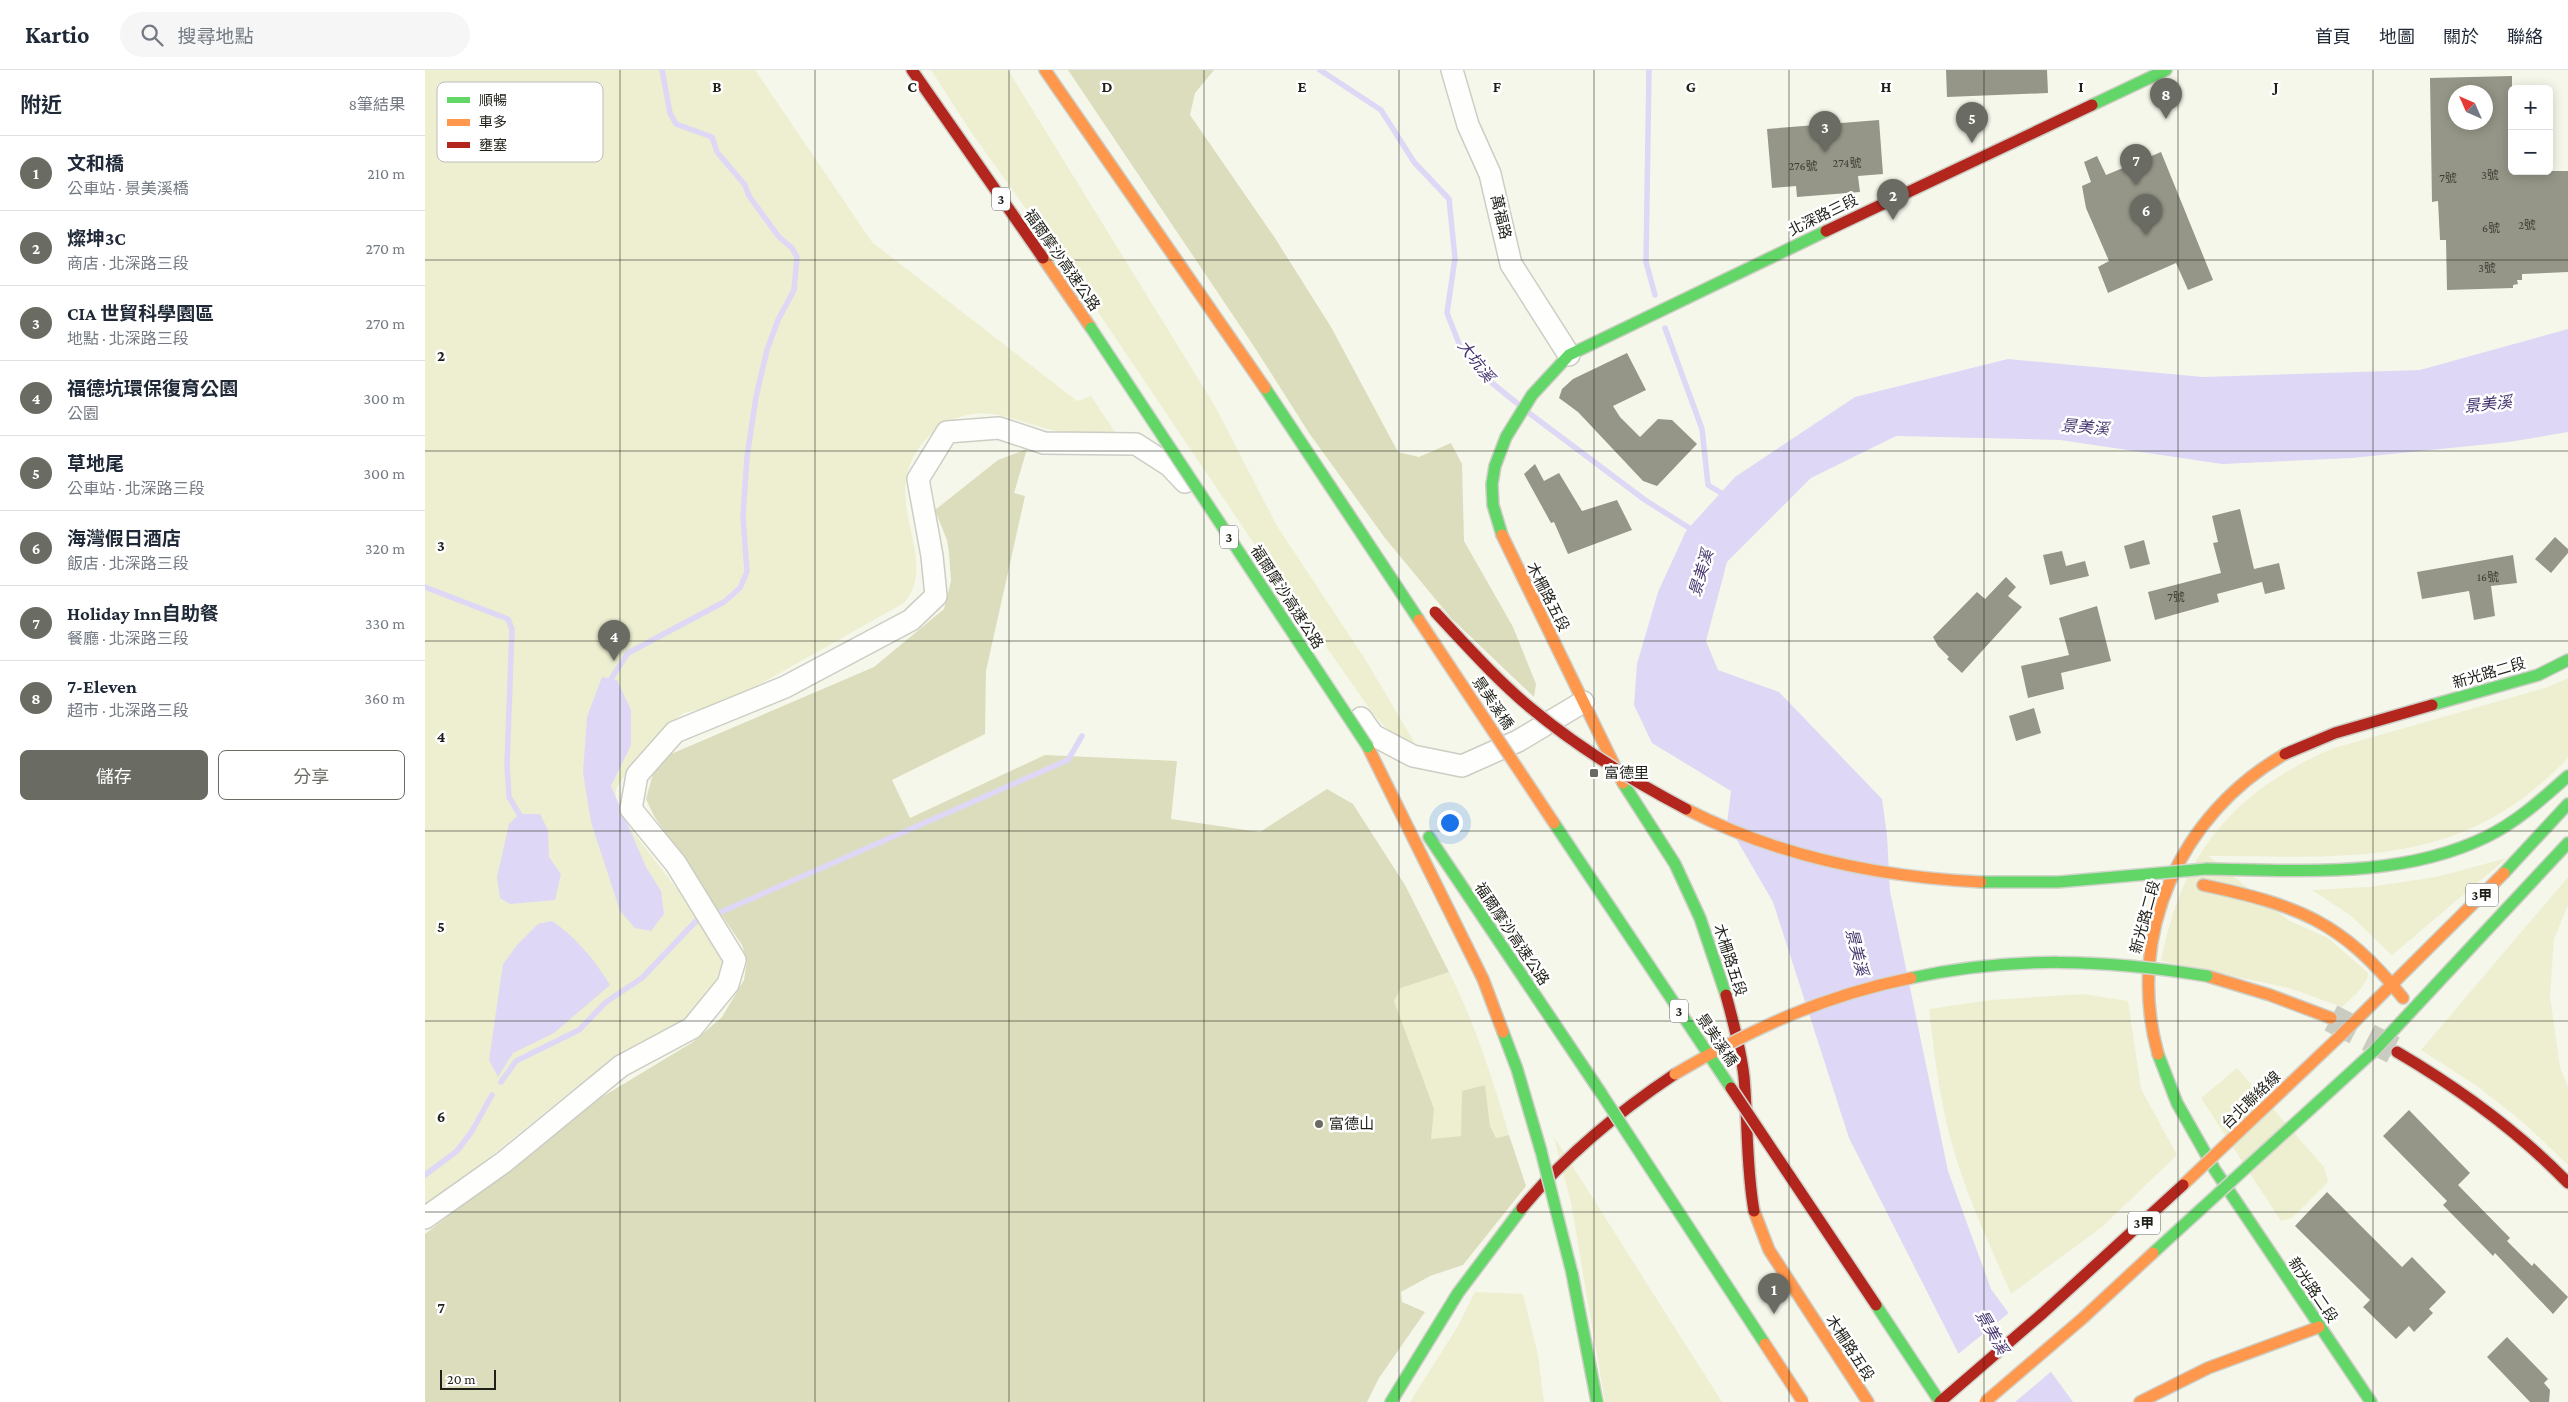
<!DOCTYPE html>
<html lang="zh-TW">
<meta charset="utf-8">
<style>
:root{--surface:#fff;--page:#f6f6f7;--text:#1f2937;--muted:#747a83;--line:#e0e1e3;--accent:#6a6b62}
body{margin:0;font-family:"Crimson Pro","Noto Sans TC",serif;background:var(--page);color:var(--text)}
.controls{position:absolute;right:15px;top:15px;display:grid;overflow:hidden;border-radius:8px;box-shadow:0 2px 12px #0003}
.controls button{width:45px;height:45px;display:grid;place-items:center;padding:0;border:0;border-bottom:1px solid var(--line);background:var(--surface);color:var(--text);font:25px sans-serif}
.compass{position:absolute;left:2023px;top:15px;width:45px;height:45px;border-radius:50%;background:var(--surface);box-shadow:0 2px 12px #0003;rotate:315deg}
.scale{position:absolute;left:15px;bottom:12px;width:56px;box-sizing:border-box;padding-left:5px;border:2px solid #1f2018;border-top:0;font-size:14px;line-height:18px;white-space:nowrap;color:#1f2018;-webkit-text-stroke:4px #fff;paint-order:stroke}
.you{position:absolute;left:1024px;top:752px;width:18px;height:18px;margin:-12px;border:4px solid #fff;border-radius:50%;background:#1a73e8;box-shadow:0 0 0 8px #1a73e833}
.badge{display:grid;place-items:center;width:32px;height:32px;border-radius:50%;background:var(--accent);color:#fff;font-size:16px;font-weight:700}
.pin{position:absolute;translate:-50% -41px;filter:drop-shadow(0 1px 2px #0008)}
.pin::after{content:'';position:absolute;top:26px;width:18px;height:15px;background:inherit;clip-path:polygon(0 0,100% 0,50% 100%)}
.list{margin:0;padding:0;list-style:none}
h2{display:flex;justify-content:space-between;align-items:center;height:65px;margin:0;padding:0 20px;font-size:21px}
h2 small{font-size:16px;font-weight:400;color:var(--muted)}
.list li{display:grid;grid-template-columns:32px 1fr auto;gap:15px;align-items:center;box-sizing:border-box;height:75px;padding:0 20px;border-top:1px solid var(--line)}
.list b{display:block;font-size:19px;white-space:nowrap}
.list p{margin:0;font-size:16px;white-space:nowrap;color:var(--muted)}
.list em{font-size:16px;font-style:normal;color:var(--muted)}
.actions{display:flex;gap:10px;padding:15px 20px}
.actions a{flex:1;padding:11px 0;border:1px solid var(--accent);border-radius:8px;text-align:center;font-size:18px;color:var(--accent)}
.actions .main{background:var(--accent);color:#fff}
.icon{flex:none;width:28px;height:28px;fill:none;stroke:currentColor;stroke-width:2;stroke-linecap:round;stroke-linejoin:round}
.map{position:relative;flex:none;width:2143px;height:1332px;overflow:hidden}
header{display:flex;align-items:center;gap:30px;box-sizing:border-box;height:70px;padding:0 25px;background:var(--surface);border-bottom:1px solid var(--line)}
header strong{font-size:24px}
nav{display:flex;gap:28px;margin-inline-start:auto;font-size:18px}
.search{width:350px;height:45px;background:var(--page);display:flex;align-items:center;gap:12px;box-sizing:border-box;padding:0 18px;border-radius:28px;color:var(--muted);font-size:19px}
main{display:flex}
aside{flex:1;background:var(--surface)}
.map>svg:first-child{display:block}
.green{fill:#edefd0}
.forest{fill:#dcddbc}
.water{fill:#ded7f6}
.pier{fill:#f6f7eb}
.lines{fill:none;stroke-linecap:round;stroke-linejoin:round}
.stream{stroke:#ded7f6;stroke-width:5.5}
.building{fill:#959687;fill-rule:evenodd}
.highway-tunnel{stroke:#cbccc1;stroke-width:28;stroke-dasharray:28 14;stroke-linecap:butt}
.street-casing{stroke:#cccdc4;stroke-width:24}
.fast-casing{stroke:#cccdc4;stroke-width:14}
.slow-casing{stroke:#cccdc4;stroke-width:14}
.jam-casing{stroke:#cccdc4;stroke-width:14}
.street{stroke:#fefefc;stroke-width:21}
.fast{stroke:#63d668;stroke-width:11}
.slow{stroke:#ff974d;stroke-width:11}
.jam{stroke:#b3261e;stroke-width:11}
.fast-bridge-casing{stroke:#d3d4ce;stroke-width:14;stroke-linecap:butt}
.slow-bridge-casing{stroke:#d3d4ce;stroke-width:14;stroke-linecap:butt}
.jam-bridge-casing{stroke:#d3d4ce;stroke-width:14;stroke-linecap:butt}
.fast-bridge{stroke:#63d668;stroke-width:11}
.slow-bridge{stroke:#ff974d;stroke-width:11}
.jam-bridge{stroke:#b3261e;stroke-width:11}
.grid{fill:none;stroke:#1f2018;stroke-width:1;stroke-opacity:0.55}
.poi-dot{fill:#6a6b62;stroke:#fff;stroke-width:2}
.labels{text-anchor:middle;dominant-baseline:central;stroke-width:5;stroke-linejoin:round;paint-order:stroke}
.number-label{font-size:12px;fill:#3c3e34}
.shield{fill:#fff;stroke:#62635d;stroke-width:1}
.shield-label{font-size:14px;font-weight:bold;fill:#1f2018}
.street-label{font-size:15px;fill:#1f2018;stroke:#fff}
.poi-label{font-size:15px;fill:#1f2018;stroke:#fff;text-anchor:start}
.water-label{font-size:16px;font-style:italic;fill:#46356f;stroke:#fff}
.key{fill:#fff;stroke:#bcbcba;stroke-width:1}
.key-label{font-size:14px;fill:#1f2018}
.grid-label{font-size:16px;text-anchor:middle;font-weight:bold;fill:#1f2018;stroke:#fff;stroke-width:5;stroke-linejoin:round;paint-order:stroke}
</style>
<header>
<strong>Kartio</strong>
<div class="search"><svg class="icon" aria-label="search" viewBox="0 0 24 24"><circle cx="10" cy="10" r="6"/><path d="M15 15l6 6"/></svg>搜尋地點</div>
<nav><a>首頁</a><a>地圖</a><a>關於</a><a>聯絡</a></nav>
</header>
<main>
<aside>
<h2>附近<small>8筆結果</small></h2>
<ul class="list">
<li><span class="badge">1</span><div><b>文和橋</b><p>公車站 · 景美溪橋</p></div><em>210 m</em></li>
<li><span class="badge">2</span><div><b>燦坤3C</b><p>商店 · 北深路三段</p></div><em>270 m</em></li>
<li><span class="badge">3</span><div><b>CIA 世貿科學園區</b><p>地點 · 北深路三段</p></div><em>270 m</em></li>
<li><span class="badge">4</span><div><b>福德坑環保復育公園</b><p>公園</p></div><em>300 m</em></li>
<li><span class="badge">5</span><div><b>草地尾</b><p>公車站 · 北深路三段</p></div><em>300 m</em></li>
<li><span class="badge">6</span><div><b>海灣假日酒店</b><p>飯店 · 北深路三段</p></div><em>320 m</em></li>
<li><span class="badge">7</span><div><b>Holiday Inn自助餐</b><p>餐廳 · 北深路三段</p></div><em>330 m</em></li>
<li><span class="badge">8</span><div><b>7-Eleven</b><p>超市 · 北深路三段</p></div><em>360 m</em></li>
</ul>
<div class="actions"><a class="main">儲存</a><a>分享</a></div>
</aside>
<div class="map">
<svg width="2143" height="1332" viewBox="0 0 2143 1332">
<rect width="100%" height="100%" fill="#f6f7eb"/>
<g class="green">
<path d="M 0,0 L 330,0 L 447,172 L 652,331 L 666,326 L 692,365 C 673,364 651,365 632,361 C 605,356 578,341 550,344 C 529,346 516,354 501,369 C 448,426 518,487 479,533 L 312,627 L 283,638 L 258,643 L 224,673 L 209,691 L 191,719 L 190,732 L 198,749 L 252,819 L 298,891 L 292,913 L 269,941 L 239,964 L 151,1017 L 39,1108 L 0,1136 Z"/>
<polygon points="506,0 583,0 790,336 852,456 940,589 991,675 968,665 949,645 830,475 646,202 544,59"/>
<path d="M 2143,608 L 2143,688 C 2035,801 1925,786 1783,786 L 1863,850 L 1903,868 L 1943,903 C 1943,916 1926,928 1917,937 L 1864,918 L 1736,891 C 1757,782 1808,721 1909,678 L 2123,617 Z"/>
<polygon points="2082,788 1967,885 1925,845 1887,820 1944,817 2011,807"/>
<polygon points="2143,807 2143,835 2129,869 2125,926 2135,997 2143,1017 2143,1095 2100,1054 2052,1016 1996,980"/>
<path d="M 1024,902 C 1050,954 1068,1009 1084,1065 L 1071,1068 L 1065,1056 L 1060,1015 L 1038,1049 L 1036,1066 L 1006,1069 L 969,931 L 976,918 Z"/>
<path d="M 1658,924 L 1703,931 L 1716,1019 L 1752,1085 L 1677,1157 L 1586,1224 C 1564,1173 1539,1121 1525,1067 C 1514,1025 1509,982 1504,939 L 1566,930 Z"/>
<polygon points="1812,998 1899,1097 1903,1112 1867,1148 1856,1151 1776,1028"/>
<polygon points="1129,1067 1297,1332 1180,1332 1146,1133"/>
<polygon points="1050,1222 1098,1224 1113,1285 1119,1332 985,1332 1033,1256"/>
</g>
<g class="forest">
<polygon points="643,0 789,0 770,23 765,45 850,168 906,257 973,382 994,387 1026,373 1037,394 1039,471 1088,557 1111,614 1109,627 1026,548 960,468 884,363 830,278"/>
<polygon points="602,379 589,423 600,426 561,601 560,664 467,710 485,748 620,685 752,691 746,749 835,762 902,719 928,734 980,815 1024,902 976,918 969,931 1009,1039 1006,1069 1036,1066 1037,1021 1060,1015 1065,1056 1071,1068 1084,1065 1101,1116 1038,1195 1005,1206 976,1222 977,1232 1000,1242 954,1308 942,1332 0,1332 0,1164 177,1027 268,972 297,947 319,910 322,890 317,875 229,746 221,729 229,700 239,687 449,597 519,539 526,511 524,483 522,470 510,440 573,390"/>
</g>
<g class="water">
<polygon points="2143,259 2143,362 2084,372 1927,388 1797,394 1635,370 1471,366 1386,408 1302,492 1281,571 1293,600 1354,622 1457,729 1462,765 1465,821 1523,1101 1566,1219 1648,1332 1558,1332 1424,1068 1348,832 1302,753 1306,721 1227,673 1209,635 1212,594 1233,522 1261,461 1310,407 1430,327 1583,289 1778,307 1995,300"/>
<polygon points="177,607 192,610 206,640 206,675 186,716 221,797 236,821 239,844 226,861 210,858 195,841 166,752 158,703 162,647"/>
<polygon points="94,744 115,744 123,760 124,787 136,804 130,830 85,834 75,828 72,807 84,754"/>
<path d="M 127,851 C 151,867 170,890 185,915 L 129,963 L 88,983 L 73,1007 L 64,990 L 78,894 L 93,874 L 113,854 Z"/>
</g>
<polygon class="pier" points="1585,1242 1628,1300 1590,1332 1555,1332 1532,1285"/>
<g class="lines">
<g class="stream">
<polyline points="895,0 956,40 989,92 1024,129 1030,188 1022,243 1035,276 1067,313 1093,334"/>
<polyline points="1224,0 1221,192 1230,225"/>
<polyline points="1240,258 1277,359 1283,415 1301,426"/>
<polyline points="1104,343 1220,430 1269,461"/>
<polyline points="0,517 83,549 87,559 82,694 84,727 94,744"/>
<polyline points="186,609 203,583 299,532 315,518 322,502 318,446 322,387 331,327 342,280 353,250 369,220 372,187 367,178 354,167 324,126 320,115 292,82 287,67 251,54 245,43 237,0"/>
<polyline points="296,842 643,690 657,666"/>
<polyline points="76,1012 91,991 154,960 181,932 217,908 272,850"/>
<polyline points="0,1105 32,1081 47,1061 67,1025"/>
</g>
</g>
<g class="building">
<polygon points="1521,0 1622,0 1623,23 1522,27"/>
<path d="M 2087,6 L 2087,101 L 2143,101 L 2143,202 L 2097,204 L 2097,210 L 2092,210 L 2093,214 L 2088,215 L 2088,218 L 2022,220 L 2021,170 L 2015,170 L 2013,131 L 2007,132 L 2005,8 ZM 2030,22 L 2060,22 L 2060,52 L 2030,52 Z"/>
<polygon points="1454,50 1458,104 1433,106 1435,122 1372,127 1371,116 1347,118 1342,59"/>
<polygon points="1736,82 1788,210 1763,220 1751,193 1683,223 1673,197 1684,191 1661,138 1657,116 1666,112 1659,92 1672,86 1681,105"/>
<polygon points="1202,283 1221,320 1188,336 1195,347 1215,367 1233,349 1247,350 1272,374 1232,416 1218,411 1153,342 1134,328 1137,319 1148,309"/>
<polygon points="1110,394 1119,411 1134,403 1157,441 1192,430 1207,460 1143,484 1129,452 1126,453 1099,404"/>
<polygon points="1815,439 1829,499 1854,493 1860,519 1840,524 1837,512 1792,524 1794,532 1730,550 1723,522 1796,503 1788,473 1793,472 1787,446"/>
<polygon points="2130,467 2143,479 2143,483 2126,503 2110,489"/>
<polygon points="1719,470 1725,494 1705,499 1699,476"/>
<polygon points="1637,481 1641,496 1660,491 1664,506 1625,515 1618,485"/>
<polygon points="2088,485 2092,513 2066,516 2070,546 2049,550 2044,521 1997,529 1992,502"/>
<polygon points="1581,507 1591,517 1583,526 1597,537 1537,603 1522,589 1524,587 1513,576 1508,567 1552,522 1560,529"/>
<polygon points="1672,536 1686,591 1636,603 1639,619 1603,628 1596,596 1644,585 1634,548"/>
<polygon points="1609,638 1616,663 1591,671 1584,646"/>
<polygon points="1984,1040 2045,1103 2033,1115 2085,1168 2082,1171 2107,1196 2109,1193 2143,1227 2128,1244 2070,1183 2068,1186 2018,1135 2022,1131 1958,1066"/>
<polygon points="1902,1122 1977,1197 1987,1187 2021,1222 2004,1239 2008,1243 1989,1262 1984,1256 1971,1269 1938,1237 1945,1230 1870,1156"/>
<polygon points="2082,1267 2123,1309 2119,1313 2125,1320 2124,1332 2105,1332 2062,1287"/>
</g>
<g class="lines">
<polyline class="highway-tunnel" points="1906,948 1972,982"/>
<g class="street-casing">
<g id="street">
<polyline points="1027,0 1043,55 1065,104 1086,194 1144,285"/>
<polyline points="936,648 948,665 988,686 1037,696 1093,671 1158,632"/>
<polyline points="0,1148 79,1092 196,996 267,958 303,914 310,890 251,794 206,739 212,705 250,662 360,617 486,550 511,526 507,486 493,409 522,362 574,358 619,373 711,374 745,396 760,412"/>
</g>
</g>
<g class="fast-casing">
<g id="fast">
<polyline points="1667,35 1741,0"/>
<polyline points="840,318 994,550"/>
<polyline points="1077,465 1068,435 1067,414 1070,396 1081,367 1107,325 1144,285 1401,161"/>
<polyline points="2007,635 2113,605 2143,590"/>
<polyline points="1198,713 1250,794 1275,848 1301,925"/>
<polyline points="1004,767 1176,1023"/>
<path d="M 1781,799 C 1874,800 1975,809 2061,767 C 2092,752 2117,729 2143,706"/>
<polyline points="2079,803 2143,734"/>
<polyline points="1078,962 1092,999 1116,1081"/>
<polyline points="1949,981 2143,773"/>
<polyline points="1733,984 1752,1033 1790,1100 1946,1332"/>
<polyline points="1147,1203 1172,1332"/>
<polyline points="966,1332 1033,1223 1097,1138"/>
</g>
</g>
<g class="slow-casing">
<g id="slow">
<polyline points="620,0 840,318"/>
<polyline points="618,188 666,258"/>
<polyline points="1077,465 1198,713"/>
<polyline points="943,677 1058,909 1078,962"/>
<path d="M 1778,815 C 1872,835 1917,851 1978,928"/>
<polyline points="1782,906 1845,925 1906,948"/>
<polyline points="1915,966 2079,803"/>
<path d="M 1733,984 C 1700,865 1755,744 1860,684"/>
<polyline points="1329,1141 1344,1180 1443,1332"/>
<polyline points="1715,1332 1783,1298 1894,1257"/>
</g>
</g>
<g class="jam-casing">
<g id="jam">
<polyline points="487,0 618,188"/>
<polyline points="1401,161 1667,35"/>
<polyline points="1860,684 1910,663 2007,635"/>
<path d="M 1301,925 C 1308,952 1316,979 1319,1007 C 1323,1052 1321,1096 1329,1141"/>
<path d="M 1972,982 C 2035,1019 2092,1060 2143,1113"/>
<path d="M 1097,1138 C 1141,1085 1193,1042 1250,1004"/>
</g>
</g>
<use href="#street" class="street"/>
<use href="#fast" class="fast"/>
<use href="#slow" class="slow"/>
<use href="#jam" class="jam"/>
<g class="fast-bridge-casing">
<g id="fast-bridge">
<polyline points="666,258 943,677"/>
<polyline points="1129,753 1306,1018"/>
<polyline points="1556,812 1633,812 1781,799"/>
<path d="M 1486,908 C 1587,886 1680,889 1782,906"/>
<polyline points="1176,1023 1340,1274"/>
<polyline points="1116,1081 1147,1203"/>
<polyline points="1728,1183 1949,981"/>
<polyline points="1451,1235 1515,1332"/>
</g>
</g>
<g class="slow-bridge-casing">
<g id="slow-bridge">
<polyline points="994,550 1129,753"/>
<path d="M 1261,739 C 1352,786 1454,807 1556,812"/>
<path d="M 1250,1004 C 1327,959 1397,926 1486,908"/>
<polyline points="1758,1115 1915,966"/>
<polyline points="1340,1274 1378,1332"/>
<polyline points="1560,1332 1658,1248 1728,1183"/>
</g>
</g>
<g class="jam-bridge-casing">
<g id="jam-bridge">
<path d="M 1010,542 C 1041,575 1072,610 1107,639 C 1155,679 1206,710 1261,739"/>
<polyline points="1306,1018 1451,1235"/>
<polyline points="1515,1332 1618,1243 1758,1115"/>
</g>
</g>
<use href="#fast-bridge" class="fast-bridge"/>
<use href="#slow-bridge" class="slow-bridge"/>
<use href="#jam-bridge" class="jam-bridge"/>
</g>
<path class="grid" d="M 195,0 L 195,1332M 390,0 L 390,1332M 584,0 L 584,1332M 779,0 L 779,1332M 974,0 L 974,1332M 1169,0 L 1169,1332M 1364,0 L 1364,1332M 1559,0 L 1559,1332M 1753,0 L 1753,1332M 1948,0 L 1948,1332M 0,190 L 2143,190M 0,381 L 2143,381M 0,571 L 2143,571M 0,761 L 2143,761M 0,951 L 2143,951M 0,1142 L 2143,1142"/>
<g class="poi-dot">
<rect x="1164" y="698" width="10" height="10" rx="2.5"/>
<circle cx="894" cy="1054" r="5"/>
</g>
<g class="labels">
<g class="number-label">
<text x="1422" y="93">274號</text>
<text x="1378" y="96">276號</text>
<text x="2065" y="105">3號</text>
<text x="2023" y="108">7號</text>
<text x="2102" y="155">2號</text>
<text x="2066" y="158">6號</text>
<text x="2062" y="198">3號</text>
<text x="2063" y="507">16號</text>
<text x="1751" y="527">7號</text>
</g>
<g class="shield">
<rect x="567" y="117.5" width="18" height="23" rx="4"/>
<rect x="795" y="455.5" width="18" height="23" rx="4"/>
<rect x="2041" y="813.5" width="32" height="23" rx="4"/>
<rect x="1245" y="929.5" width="18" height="23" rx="4"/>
<rect x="1703" y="1141.5" width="32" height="23" rx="4"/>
</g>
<g class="shield-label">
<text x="576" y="129">3</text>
<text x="804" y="467">3</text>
<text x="2057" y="825">3甲</text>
<text x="1254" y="941">3</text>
<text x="1719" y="1153">3甲</text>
</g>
<g class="street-label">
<text transform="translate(1398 145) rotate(-26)">北深路三段</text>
<text transform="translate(1076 147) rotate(77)">萬福路</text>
<text transform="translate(637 190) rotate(55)">福爾摩沙高速公路</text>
<text transform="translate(862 527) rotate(57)">福爾摩沙高速公路</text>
<text transform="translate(1123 527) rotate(63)">木柵路五段</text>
<text transform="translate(2064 603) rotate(-16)">新光路二段</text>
<text transform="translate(1068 633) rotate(56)">景美溪橋</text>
<text transform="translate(1720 847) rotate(-75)">新光路二段</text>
<text transform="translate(1087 864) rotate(56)">福爾摩沙高速公路</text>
<text transform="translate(1305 890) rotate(72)">木柵路五段</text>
<text transform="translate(1292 970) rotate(56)">景美溪橋</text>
<text transform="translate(1826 1030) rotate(-44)">台北聯絡線</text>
<text transform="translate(1888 1220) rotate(56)">新光路二段</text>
<text transform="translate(1425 1278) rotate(57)">木柵路五段</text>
</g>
<g class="poi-label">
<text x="1179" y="703">富德里</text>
<text x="904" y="1054">富德山</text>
</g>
<g class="water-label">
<text transform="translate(1051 291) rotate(52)">大坑溪</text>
<text transform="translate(2063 334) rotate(-6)">景美溪</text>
<text transform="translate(1660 357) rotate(5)">景美溪</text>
<text transform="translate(1276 503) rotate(-73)">景美溪</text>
<text transform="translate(1432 882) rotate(76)">景美溪</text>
<text transform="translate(1567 1262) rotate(60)">景美溪</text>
</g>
</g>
<rect x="12" y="12" width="166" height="80" rx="8" class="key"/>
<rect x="22" y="27" width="23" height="6" fill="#63d668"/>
<rect x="22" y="49" width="23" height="7" fill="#ff974d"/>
<rect x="22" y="72" width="23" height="6" fill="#b3261e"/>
<g class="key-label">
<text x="54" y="35">順暢</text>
<text x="54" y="57">車多</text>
<text x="54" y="80">壅塞</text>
</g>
<g class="grid-label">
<text x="292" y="22">B</text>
<text x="487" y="22">C</text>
<text x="682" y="22">D</text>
<text x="877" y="22">E</text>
<text x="1072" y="22">F</text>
<text x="1266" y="22">G</text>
<text x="1461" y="22">H</text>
<text x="1656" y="22">I</text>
<text x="1851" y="22">J</text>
<text x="16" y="291">2</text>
<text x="16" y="481">3</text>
<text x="16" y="672">4</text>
<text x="16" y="862">5</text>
<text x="16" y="1052">6</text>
<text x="16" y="1243">7</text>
</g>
</svg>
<div class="controls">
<button>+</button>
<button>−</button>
</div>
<svg class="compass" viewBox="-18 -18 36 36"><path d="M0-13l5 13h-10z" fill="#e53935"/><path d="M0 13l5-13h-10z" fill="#747a83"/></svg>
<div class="scale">20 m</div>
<div class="you"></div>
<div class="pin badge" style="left:1349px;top:1244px">1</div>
<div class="pin badge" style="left:1468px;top:150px">2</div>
<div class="pin badge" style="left:1400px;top:82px">3</div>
<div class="pin badge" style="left:189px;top:591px">4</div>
<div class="pin badge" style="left:1547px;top:73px">5</div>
<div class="pin badge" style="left:1721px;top:165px">6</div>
<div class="pin badge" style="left:1711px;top:115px">7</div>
<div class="pin badge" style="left:1741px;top:49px">8</div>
</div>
</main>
